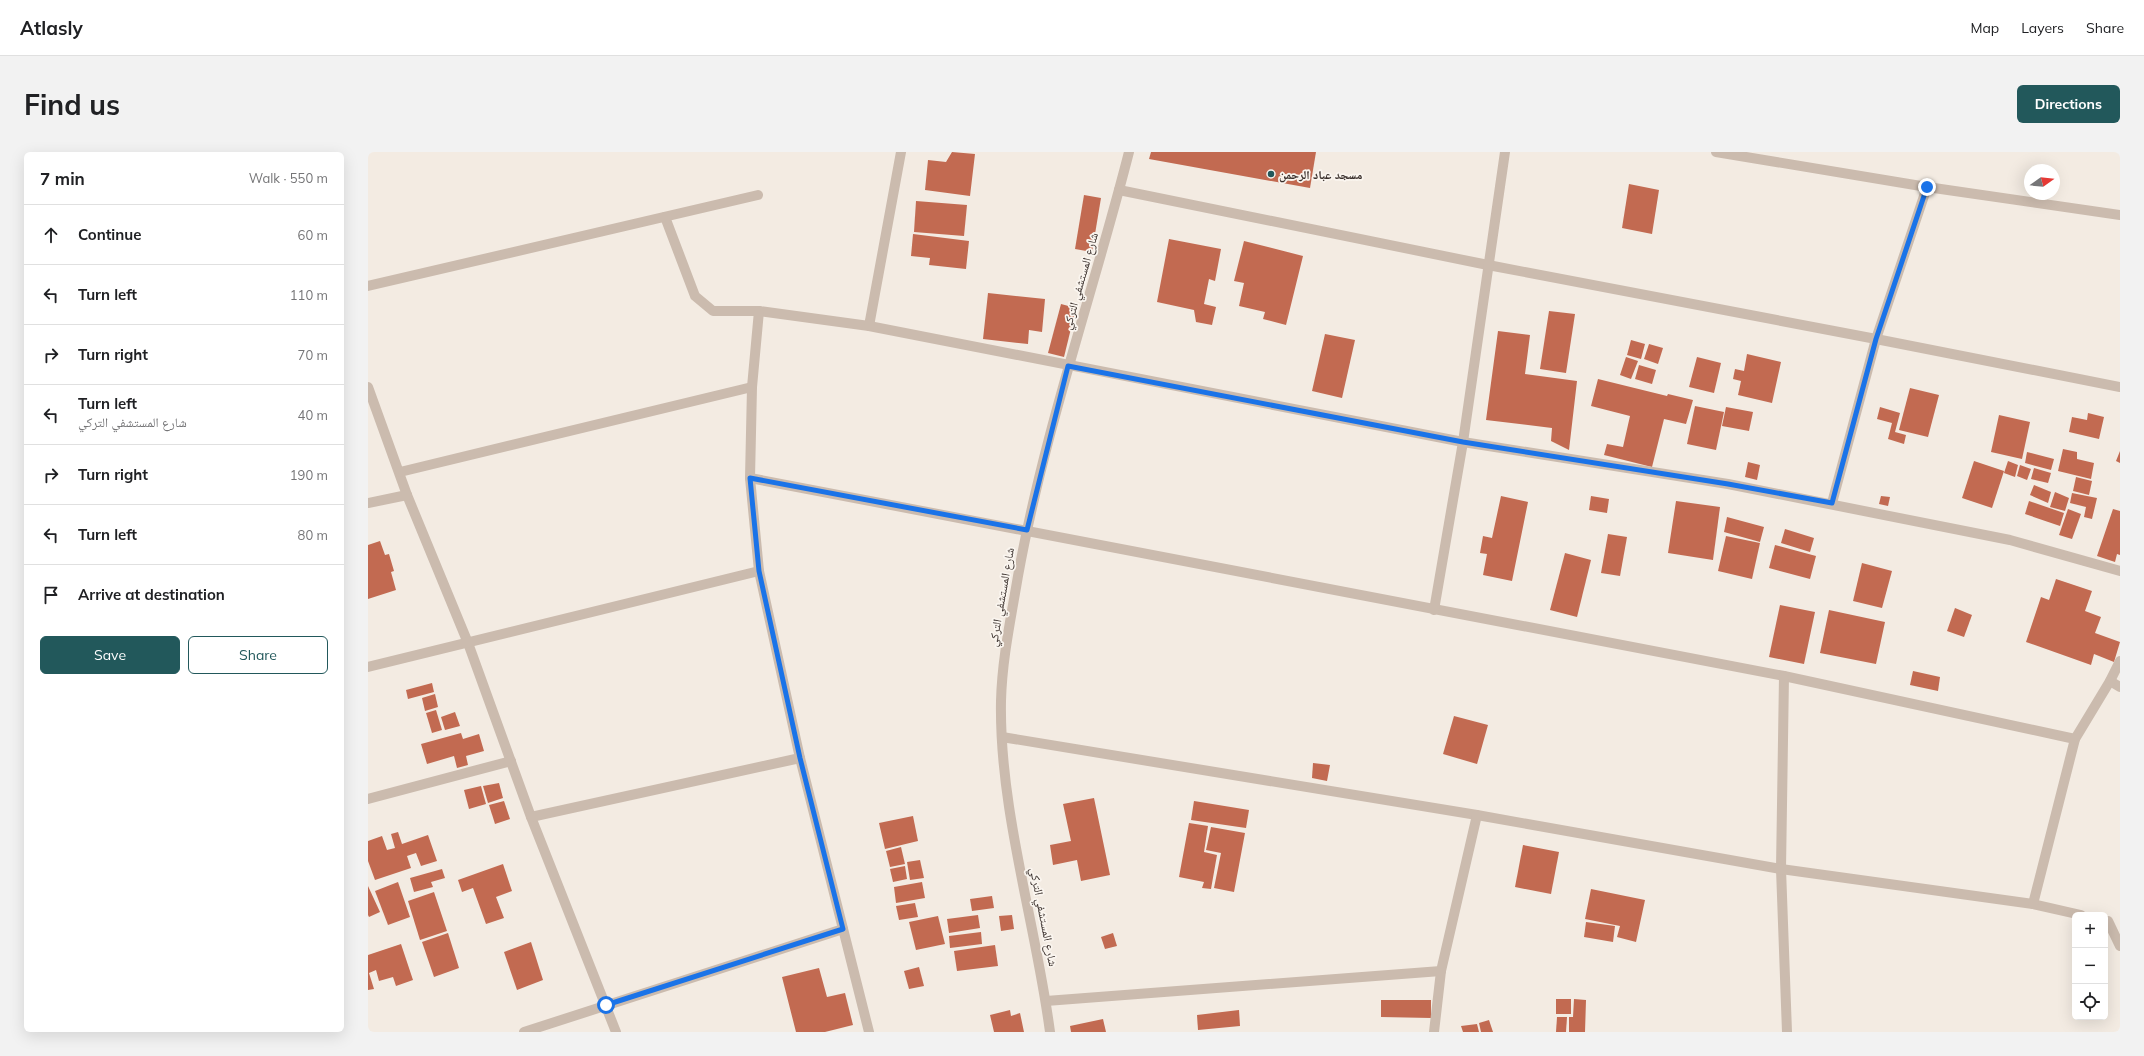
<!DOCTYPE html>
<meta charset="utf-8">
<style>
:root{--surface:#fff;--page:#f2f2f2;--text:#202124;--muted:#757577;--line:#e0e0e0;--accent:#22585b}
body{margin:0;font-family:Mulish,"Noto Naskh Arabic",sans-serif;background:var(--page);color:var(--text)}
.controls{position:absolute;right:12px;bottom:12px;display:grid;overflow:hidden;border-radius:6px;box-shadow:0 4px 16px #0002}
.controls button{width:36px;height:36px;display:grid;place-items:center;padding:0;border:0;border-bottom:1px solid var(--line);background:var(--surface);color:var(--text);font:20px sans-serif}
.compass{position:absolute;left:1656px;top:12px;width:36px;height:36px;border-radius:50%;background:var(--surface);box-shadow:0 4px 16px #0002;rotate:75deg}
.stop{position:absolute;width:12px;height:12px;margin:-9px;border:3px solid #1a73e8;border-radius:50%;background:#fff}
.stop.end{background:#1a73e8;border-color:#fff;box-shadow:0 1px 4px #0008}
.list{margin:0;padding:0;list-style:none}
h2{display:flex;justify-content:space-between;align-items:center;height:52px;margin:0;padding:0 16px;font-size:17px}
h2 small{font-size:13px;font-weight:400;color:var(--muted)}
.list li{display:grid;grid-template-columns:26px 1fr auto;gap:12px;align-items:center;box-sizing:border-box;height:60px;padding:0 16px;border-top:1px solid var(--line)}
.list b{display:block;font-size:15px;white-space:nowrap}
.list p{margin:0;font-size:13px;white-space:nowrap;color:var(--muted)}
.list em{font-size:13px;font-style:normal;color:var(--muted)}
.actions{display:flex;gap:8px;padding:12px 16px}
.actions a{flex:1;padding:9px 0;border:1px solid var(--accent);border-radius:6px;text-align:center;font-size:14px;color:var(--accent)}
.actions .main{background:var(--accent);color:#fff}
.icon{flex:none;width:22px;height:22px;fill:none;stroke:currentColor;stroke-width:2;stroke-linecap:round;stroke-linejoin:round}
.map{position:relative;flex:none;width:1752px;height:880px;overflow:hidden;border-radius:6px}
header{display:flex;align-items:center;gap:24px;box-sizing:border-box;height:56px;padding:0 20px;background:var(--surface);border-bottom:1px solid var(--line)}
header strong{font-size:19px}
nav{display:flex;gap:22px;margin-inline-start:auto;font-size:14px}
.intro{display:flex;align-items:center;justify-content:space-between;box-sizing:border-box;height:96px;padding:0 24px}
h1{margin:0;font-size:28px}
.button{padding:10px 18px;border-radius:6px;background:var(--accent);color:#fff;font-size:14px;font-weight:700}
main{display:flex;gap:24px;padding:0 24px}
aside{flex:1;background:var(--surface);border-radius:6px;box-shadow:0 4px 16px #0002}
.map>svg:first-child{display:block}
.building{fill:#c26a51}
.lines{fill:none;stroke-linecap:round;stroke-linejoin:round}
.minor{stroke:#cbbbae;stroke-width:10}
.route{stroke:#1a73e8;stroke-width:5}
.poi-dot{fill:#22585b;stroke:#faf5ef;stroke-width:1.5}
.labels{text-anchor:middle;dominant-baseline:central;stroke-width:3.5;stroke-linejoin:round;paint-order:stroke}
.poi-label{font-size:12px;font-weight:bold;fill:#3a302c;stroke:#faf5ef;text-anchor:start}
.street-label{font-size:12px;fill:#3a302c;stroke:#faf5ef}
</style>
<header>
<strong>Atlasly</strong>
<nav><a>Map</a><a>Layers</a><a>Share</a></nav>
</header>
<div class="intro"><h1>Find us</h1><a class="button">Directions</a></div>
<main>
<aside>
<h2>7 min<small>Walk · 550 m</small></h2>
<ul class="list">
<li><svg class="icon" aria-label="ahead" viewBox="0 0 24 24"><path d="M12 20V5M6 11l6-6 6 6"/></svg><div><b>Continue</b></div><em>60 m</em></li>
<li><svg class="icon" aria-label="left" viewBox="0 0 24 24"><path d="M17 20v-9H6M10 6l-5 5 5 5"/></svg><div><b>Turn left</b></div><em>110 m</em></li>
<li><svg class="icon" aria-label="right" viewBox="0 0 24 24"><path d="M7 20v-9h11M14 6l5 5-5 5"/></svg><div><b>Turn right</b></div><em>70 m</em></li>
<li><svg class="icon" aria-label="left" viewBox="0 0 24 24"><path d="M17 20v-9H6M10 6l-5 5 5 5"/></svg><div><b>Turn left</b><p>شارع المستشفي التركي</p></div><em>40 m</em></li>
<li><svg class="icon" aria-label="right" viewBox="0 0 24 24"><path d="M7 20v-9h11M14 6l5 5-5 5"/></svg><div><b>Turn right</b></div><em>190 m</em></li>
<li><svg class="icon" aria-label="left" viewBox="0 0 24 24"><path d="M17 20v-9H6M10 6l-5 5 5 5"/></svg><div><b>Turn left</b></div><em>80 m</em></li>
<li><svg class="icon" aria-label="arrive" viewBox="0 0 24 24"><path d="M6 21V4h12l-3 4 3 4H6"/></svg><div><b>Arrive at destination</b></div></li>
</ul>
<div class="actions"><a class="main">Save</a><a>Share</a></div>
</aside>
<div class="map">
<svg width="1752" height="880" viewBox="0 0 1752 880">
<rect width="100%" height="100%" fill="#f3ebe2"/>
<g class="building">
<polygon points="584,0 607,2 602,44 557,38 560,8 578,10"/>
<polygon points="783,0 948,0 942,36 781,7"/>
<polygon points="1261,32 1291,38 1284,82 1254,76"/>
<polygon points="716,43 733,46 724,100 707,97"/>
<polygon points="548,49 599,53 596,84 546,80"/>
<polygon points="545,82 601,89 598,117 561,113 562,106 543,104"/>
<polygon points="801,87 853,97 847,129 841,127 836,152 848,155 844,173 828,170 826,158 789,150"/>
<polygon points="876,89 935,104 918,173 895,167 897,160 871,154 876,131 866,129"/>
<polygon points="620,141 677,147 674,180 661,178 660,192 615,187"/>
<polygon points="693,152 708,156 696,205 680,201"/>
<polygon points="1181,159 1207,162 1198,221 1172,217"/>
<polygon points="1130,179 1162,183 1157,222 1209,229 1201,298 1183,289 1184,276 1118,268"/>
<polygon points="957,182 987,188 974,246 944,239"/>
<polygon points="1263,188 1277,192 1273,207 1259,203"/>
<polygon points="1281,192 1295,196 1290,212 1276,207"/>
<polygon points="1379,202 1413,210 1404,251 1370,243 1373,229 1365,227 1367,217 1376,219"/>
<polygon points="1258,205 1270,209 1263,227 1252,223"/>
<polygon points="1329,205 1353,211 1346,241 1321,235"/>
<polygon points="1271,213 1288,218 1284,232 1267,227"/>
<polygon points="1230,227 1299,244 1300,242 1325,248 1318,272 1296,267 1284,315 1236,303 1239,292 1255,295 1262,264 1223,254"/>
<polygon points="1542,236 1571,243 1560,285 1531,278"/>
<polygon points="1327,254 1356,260 1348,298 1319,292"/>
<polygon points="1358,255 1385,260 1381,279 1354,274"/>
<polygon points="1512,255 1532,261 1527,280 1538,283 1536,292 1520,287 1524,271 1509,267"/>
<polygon points="1720,261 1736,265 1731,287 1701,280 1704,265 1719,268"/>
<polygon points="1631,263 1662,270 1654,307 1623,300"/>
<polygon points="1695,297 1709,300 1709,307 1726,311 1723,327 1690,319"/>
<polygon points="1752,299 1752,311 1748,309"/>
<polygon points="1659,300 1686,307 1683,318 1657,311"/>
<polygon points="1606,309 1636,319 1624,356 1594,346"/>
<polygon points="1640,309 1650,313 1647,325 1636,321"/>
<polygon points="1380,310 1392,313 1389,328 1377,325"/>
<polygon points="1652,313 1663,317 1659,328 1649,324"/>
<polygon points="1666,316 1683,321 1680,331 1663,327"/>
<polygon points="1708,325 1724,329 1721,343 1705,339"/>
<polygon points="1666,333 1683,340 1680,351 1662,343"/>
<polygon points="1687,340 1701,346 1697,359 1682,355"/>
<polygon points="1704,341 1729,346 1724,367 1716,365 1718,355 1702,351"/>
<polygon points="1133,344 1160,350 1144,429 1115,423 1119,402 1112,401 1115,384 1124,386"/>
<polygon points="1223,344 1241,347 1239,361 1221,358"/>
<polygon points="1513,344 1522,345 1520,354 1511,352"/>
<polygon points="1308,349 1352,355 1345,408 1300,401"/>
<polygon points="1661,349 1696,361 1692,374 1657,362"/>
<polygon points="1700,357 1713,362 1704,387 1691,383"/>
<polygon points="1745,357 1752,359 1752,403 1749,402 1747,410 1729,404"/>
<polygon points="1359,365 1396,375 1392,390 1356,380"/>
<polygon points="1417,377 1446,386 1442,400 1413,391"/>
<polygon points="1240,382 1259,385 1252,424 1233,421"/>
<polygon points="1358,384 1392,391 1384,427 1350,419"/>
<polygon points="12,389 17,403 21,402 26,419 23,420 28,438 0,447 0,393"/>
<polygon points="1407,393 1448,404 1442,427 1401,416"/>
<polygon points="1197,401 1223,408 1209,465 1182,458"/>
<polygon points="1494,411 1524,419 1514,456 1485,449"/>
<polygon points="1688,427 1724,439 1717,459 1733,465 1727,481 1752,490 1746,510 1726,502 1723,513 1658,490 1673,445 1681,448"/>
<polygon points="1412,453 1447,460 1436,512 1401,505"/>
<polygon points="1587,456 1604,463 1596,485 1579,479"/>
<polygon points="1461,458 1517,470 1508,512 1452,501"/>
<polygon points="1545,519 1572,525 1570,539 1542,533"/>
<polygon points="64,531 66,540 40,547 38,538"/>
<polygon points="67,542 70,555 57,559 54,546"/>
<polygon points="68,558 74,578 64,581 58,561"/>
<polygon points="87,560 92,574 77,578 73,565"/>
<polygon points="1086,564 1120,573 1109,612 1075,602"/>
<polygon points="93,581 95,587 111,582 116,599 98,604 100,613 89,616 86,604 59,612 53,592"/>
<polygon points="945,611 962,613 959,629 944,626"/>
<polygon points="131,631 135,646 120,651 115,634"/>
<polygon points="113,634 118,652 101,657 96,638"/>
<polygon points="726,646 742,723 713,729 709,708 685,713 682,693 703,689 695,652"/>
<polygon points="136,649 142,667 127,672 121,653"/>
<polygon points="826,649 881,658 878,676 823,668"/>
<polygon points="545,664 550,689 517,697 511,671"/>
<polygon points="821,671 840,674 836,700 849,703 843,737 834,736 836,730 811,725"/>
<polygon points="843,675 877,681 866,740 846,736 853,701 838,698"/>
<polygon points="30,680 34,692 60,683 69,709 53,714 48,701 39,704 43,716 7,728 0,709 0,689 14,684 19,698 27,696 23,682"/>
<polygon points="1155,693 1191,700 1183,742 1147,735"/>
<polygon points="533,695 537,712 522,715 518,699"/>
<polygon points="552,708 556,726 542,728 539,710"/>
<polygon points="135,712 144,739 128,745 136,766 118,772 105,736 94,740 90,728"/>
<polygon points="537,714 539,727 525,730 522,717"/>
<polygon points="74,717 77,726 63,730 65,735 46,740 42,726"/>
<polygon points="30,730 42,765 20,773 7,739"/>
<polygon points="554,730 557,746 528,751 526,735"/>
<polygon points="0,734 12,760 1,765 0,763"/>
<polygon points="1223,737 1277,748 1268,790 1249,785 1252,774 1217,767"/>
<polygon points="66,740 79,779 52,788 40,749"/>
<polygon points="624,744 626,756 604,759 602,747"/>
<polygon points="547,751 550,765 531,768 528,754"/>
<polygon points="610,763 612,776 581,781 579,767"/>
<polygon points="644,763 646,777 633,779 631,764"/>
<polygon points="570,764 577,792 548,798 541,770"/>
<polygon points="1218,770 1247,774 1245,790 1216,785"/>
<polygon points="613,780 614,792 582,796 581,784"/>
<polygon points="80,781 91,816 66,825 54,790"/>
<polygon points="745,781 749,794 737,797 733,785"/>
<polygon points="163,790 175,828 149,838 136,800"/>
<polygon points="33,792 45,828 28,834 25,825 11,829 8,818 1,821 6,837 0,838 0,803"/>
<polygon points="627,793 630,814 589,819 586,799"/>
<polygon points="551,815 556,834 541,837 536,819"/>
<polygon points="451,816 459,845 477,841 485,873 457,880 428,880 414,825"/>
<rect x="1188" y="847" width="15" height="15"/>
<polygon points="1206,847 1218,848 1217,880 1201,880 1201,865 1205,865"/>
<polygon points="1013,848 1063,848 1063,866 1013,865"/>
<polygon points="642,858 643,864 652,861 656,880 626,880 622,863"/>
<polygon points="871,858 872,874 830,878 829,863"/>
<polygon points="1189,865 1199,865 1198,880 1188,880"/>
<polygon points="735,867 738,880 703,880 702,874"/>
<polygon points="1121,868 1125,880 1113,880 1111,871"/>
<polygon points="1109,872 1111,880 1095,880 1093,874"/>
</g>
<g class="lines">
<g class="minor">
<polyline points="1348,0 1559,35 1752,63"/>
<polyline points="751,38 1120,113 1508,187 1752,235"/>
<polyline points="297,65 327,144 345,159 391,159 501,174 1095,290 1360,332 1642,388 1752,419"/>
<polyline points="0,134 390,43"/>
<polyline points="391,159 384,235 382,326 391,419 432,606 501,880"/>
<polyline points="501,174 533,0"/>
<polyline points="0,235 39,343 100,491 163,665 248,880"/>
<polyline points="32,320 384,235"/>
<polyline points="382,326 1416,524 1707,587"/>
<polyline points="0,351 39,343"/>
<polyline points="1464,351 1508,187 1559,35"/>
<polyline points="1066,458 1095,290 1137,0"/>
<polyline points="0,515 391,419"/>
<polyline points="1416,524 1413,717 1419,880"/>
<polyline points="1742,529 1752,535"/>
<polyline points="634,585 1109,663 1413,717 1665,752 1713,763"/>
<polyline points="0,647 143,609"/>
<polyline points="163,665 432,606"/>
<polyline points="1665,752 1707,587 1742,529 1752,509"/>
<polyline points="1740,769 1752,794"/>
<polyline points="678,849 1073,819"/>
<polyline points="156,880 475,777"/>
<path d="M 682,880 C 668,772 631,658 633,549 C 634,507 643,466 650,424 C 676,280 725,141 761,0"/>
<polyline points="1066,880 1073,819 1109,663"/>
</g>
</g>
<g class="lines">
<polyline class="route" points="238,853 475,777 432,606 391,419 382,326 659,378 700,214 1095,290 1360,332 1464,351 1508,187 1559,35"/>
</g>
<circle class="poi-dot" cx="903" cy="22" r="4"/>
<g class="labels">
<g class="poi-label">
<text x="911" y="22">مسجد عباد الرحمن</text>
</g>
<g class="street-label">
<text transform="translate(712 129) rotate(-74)">شارع المستشفي التركي</text>
<text transform="translate(633 445) rotate(-80)">شارع المستشفي التركي</text>
<text transform="translate(676 765) rotate(79)">شارع المستشفي التركي</text>
</g>
</g>
</svg>
<div class="controls">
<button>+</button>
<button>−</button>
<button><svg class="icon" aria-label="locate" viewBox="0 0 24 24"><circle cx="12" cy="12" r="6"/><path d="M12 2v4M12 18v4M2 12h4M18 12h4"/></svg></button>
</div>
<svg class="compass" viewBox="-18 -18 36 36"><path d="M0-13l5 13h-10z" fill="#e53935"/><path d="M0 13l5-13h-10z" fill="#757577"/></svg>
<div class="stop" style="left:238px;top:853px"></div>
<div class="stop end" style="left:1559px;top:35px"></div>
</div>
</main>
